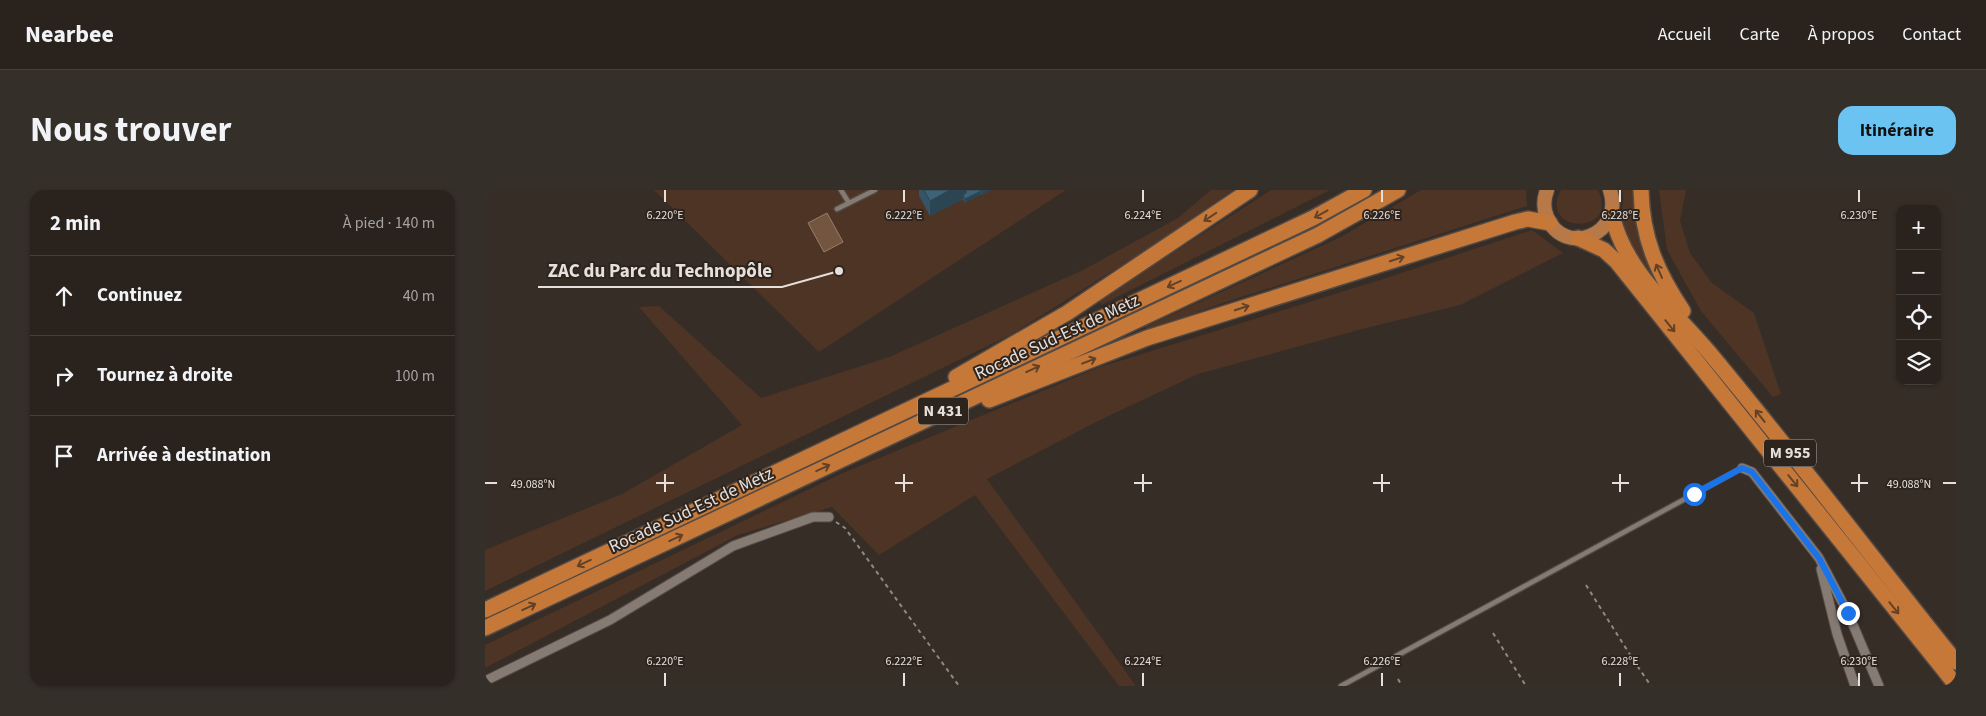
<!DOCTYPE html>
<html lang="fr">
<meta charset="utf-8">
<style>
:root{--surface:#29221d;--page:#352f2a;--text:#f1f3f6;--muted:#a5a4a4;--line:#453f3b;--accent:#6bc3f2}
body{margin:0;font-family:"Source Sans 3",sans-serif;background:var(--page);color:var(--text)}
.controls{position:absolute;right:15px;top:15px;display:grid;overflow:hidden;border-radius:10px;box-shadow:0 1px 4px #0004}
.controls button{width:45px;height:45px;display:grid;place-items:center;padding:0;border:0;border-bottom:1px solid var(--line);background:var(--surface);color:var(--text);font:25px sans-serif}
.stop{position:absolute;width:15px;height:15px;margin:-11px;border:4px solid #1a73e8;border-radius:50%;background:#fff}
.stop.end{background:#1a73e8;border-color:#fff;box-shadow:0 1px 5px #0008}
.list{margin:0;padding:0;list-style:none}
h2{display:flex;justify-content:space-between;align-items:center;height:65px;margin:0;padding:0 20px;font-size:21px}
h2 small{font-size:16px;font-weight:400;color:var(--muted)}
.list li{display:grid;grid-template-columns:32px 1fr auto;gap:15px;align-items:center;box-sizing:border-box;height:80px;padding:0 20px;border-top:1px solid var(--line)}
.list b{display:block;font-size:19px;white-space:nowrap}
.list em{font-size:16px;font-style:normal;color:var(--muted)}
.icon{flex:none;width:28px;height:28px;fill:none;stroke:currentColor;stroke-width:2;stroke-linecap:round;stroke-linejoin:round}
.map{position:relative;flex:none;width:1471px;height:496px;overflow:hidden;border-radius:15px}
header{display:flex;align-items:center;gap:30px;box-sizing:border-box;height:70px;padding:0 25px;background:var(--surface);border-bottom:1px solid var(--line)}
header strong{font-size:24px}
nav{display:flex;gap:28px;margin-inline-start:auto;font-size:18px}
.intro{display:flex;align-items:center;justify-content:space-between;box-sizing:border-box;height:120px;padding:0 30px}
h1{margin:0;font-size:35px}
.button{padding:12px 22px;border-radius:15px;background:var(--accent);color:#111;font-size:18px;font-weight:700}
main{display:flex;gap:30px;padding:0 30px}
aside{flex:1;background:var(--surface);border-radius:15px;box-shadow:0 1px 4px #0004}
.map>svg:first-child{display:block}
.green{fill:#4d3424}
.water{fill:#745540;stroke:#967e6e}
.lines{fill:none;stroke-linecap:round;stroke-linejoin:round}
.service-casing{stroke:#524a45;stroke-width:7}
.minor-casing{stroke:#524a45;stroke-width:11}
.primary-casing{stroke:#524a45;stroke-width:16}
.trunk-casing{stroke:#524a45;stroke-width:18}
.path{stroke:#918883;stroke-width:2;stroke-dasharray:4 4;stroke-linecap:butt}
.service{stroke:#867b73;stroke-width:4.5}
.minor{stroke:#867b73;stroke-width:9}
.primary{stroke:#b67947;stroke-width:14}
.trunk{stroke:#c67838;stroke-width:15}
.wall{fill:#355465}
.shaded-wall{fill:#2b4553}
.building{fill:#3e6276;stroke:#2b4553}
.oneway{stroke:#634126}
.route{stroke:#1a73e8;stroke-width:6}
.ticks{fill:none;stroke:#e6dfdb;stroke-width:2}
.labels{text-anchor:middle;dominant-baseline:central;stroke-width:4;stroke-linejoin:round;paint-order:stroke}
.shield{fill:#2d241d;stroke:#aea7a2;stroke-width:1}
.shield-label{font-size:16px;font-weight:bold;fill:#e6dfdb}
.street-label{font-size:18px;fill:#e6dfdb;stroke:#2d241d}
.ticks-label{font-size:12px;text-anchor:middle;fill:#e6dfdb;stroke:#2d241d;stroke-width:4;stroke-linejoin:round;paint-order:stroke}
.leader{fill:none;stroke:#e6dfdb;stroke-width:2}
.callout-dot{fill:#e6dfdb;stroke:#2d241d;stroke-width:2}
.callout-label{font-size:19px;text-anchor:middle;font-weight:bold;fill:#e6dfdb;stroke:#2d241d;stroke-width:4;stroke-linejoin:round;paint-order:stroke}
</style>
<header>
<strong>Nearbee</strong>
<nav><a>Accueil</a><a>Carte</a><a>À propos</a><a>Contact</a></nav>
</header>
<div class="intro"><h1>Nous trouver</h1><a class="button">Itinéraire</a></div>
<main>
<aside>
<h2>2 min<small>À pied · 140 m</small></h2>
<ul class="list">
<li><svg class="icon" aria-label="ahead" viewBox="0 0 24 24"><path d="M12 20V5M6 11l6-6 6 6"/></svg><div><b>Continuez</b></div><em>40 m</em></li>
<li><svg class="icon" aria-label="right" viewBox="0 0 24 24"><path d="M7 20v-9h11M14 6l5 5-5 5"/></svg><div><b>Tournez à droite</b></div><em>100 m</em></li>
<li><svg class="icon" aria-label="arrive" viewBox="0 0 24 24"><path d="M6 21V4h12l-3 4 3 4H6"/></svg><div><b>Arrivée à destination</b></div></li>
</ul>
</aside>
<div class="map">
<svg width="1471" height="496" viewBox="0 0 1471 496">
<rect width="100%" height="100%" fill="#372d27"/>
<g class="green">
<polygon points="169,0 581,0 334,162"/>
<polygon points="726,0 748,0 656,63 527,144 0,401 0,360 137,304 257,235 154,117 174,116 276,208 404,167 598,80 693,28"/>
<polygon points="786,0 845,0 616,115 614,110"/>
<polygon points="936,0 1041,0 1042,16 738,113 662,141 660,137 856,47"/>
<path d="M 1076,0 L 1113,0 C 1136,46 1052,44 1076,0 Z"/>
<path d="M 1137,0 L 1150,0 L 1167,79 L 1164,82 C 1155,70 1141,51 1137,36 C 1134,24 1141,12 1137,0 Z"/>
<polygon points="1174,0 1201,0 1195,31 1205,63 1227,93 1269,123 1296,204 1288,207 1216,121 1182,60"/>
<polygon points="1047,40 1078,63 975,115 877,139 713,184 615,230 502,289 651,496 634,496 490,305 394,365 347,317 253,345 0,478 0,455 358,283 615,177 898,89"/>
</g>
<polygon class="water" points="342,23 358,52 339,62 323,33"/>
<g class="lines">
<g class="service-casing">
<g id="service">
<polyline points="356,0 364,13"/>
<polyline points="352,19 390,0"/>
<polyline points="856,496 1257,278"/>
</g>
</g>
<g class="minor-casing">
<g id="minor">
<polyline points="1257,278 1267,282 1334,368 1363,423 1394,496"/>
<polyline points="1336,379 1352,444 1370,496"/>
<polyline points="0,491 125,430 248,356 328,327 344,327"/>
</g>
</g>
<g class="primary-casing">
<path id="primary" d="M 1062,0 C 1059,8 1058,18 1062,27 C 1079,68 1140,45 1125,0"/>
</g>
<g class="trunk-casing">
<g id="trunk">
<path d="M 1156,0 C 1157,48 1172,82 1198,121"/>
<path d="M 1127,24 C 1139,82 1192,123 1228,167 C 1311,267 1390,371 1471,472"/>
<polyline points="1093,48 1119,60 1132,72 1471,495"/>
<polyline points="471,187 582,123 765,0"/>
<polyline points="504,210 662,148 1030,32 1043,29 1065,33"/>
<polyline points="0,420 828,28 879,0"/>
<polyline points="0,438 833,45 913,0"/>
</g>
</g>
<g class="path">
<polyline points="2,0 5,3"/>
<polyline points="351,332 360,338 474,496"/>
<polyline points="1101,395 1149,471 1166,496"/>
<polyline points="1008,443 1041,496"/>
<polyline points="913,489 917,496"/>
</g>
<use href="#service" class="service"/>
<use href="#minor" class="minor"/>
<use href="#primary" class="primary"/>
<use href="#trunk" class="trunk"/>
</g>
<polygon class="wall" points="434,0 506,0 497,5 496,4 480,13 478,9 445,26 434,6"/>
<g class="shaded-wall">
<polygon points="465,0 490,0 478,5 478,9 445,26 445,11"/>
<polygon points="497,0 506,0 497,5"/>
<polygon points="496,1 496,5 480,13 480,9"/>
</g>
<g class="building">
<polygon points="439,0 465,0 445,11"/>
<polygon points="482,0 496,0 496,1 480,9 478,5 481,3 481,1"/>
</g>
<defs><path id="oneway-shaft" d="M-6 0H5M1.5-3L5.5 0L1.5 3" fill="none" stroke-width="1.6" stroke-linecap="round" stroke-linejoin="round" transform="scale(1.25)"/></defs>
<g class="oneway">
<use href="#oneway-shaft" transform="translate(836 24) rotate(151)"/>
<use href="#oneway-shaft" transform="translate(725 27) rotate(146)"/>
<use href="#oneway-shaft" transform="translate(912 69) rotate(-18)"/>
<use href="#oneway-shaft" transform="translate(1174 81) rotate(-114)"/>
<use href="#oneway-shaft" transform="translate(689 94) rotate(155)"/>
<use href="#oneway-shaft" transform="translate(757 118) rotate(-18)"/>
<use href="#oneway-shaft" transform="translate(1185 136) rotate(51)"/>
<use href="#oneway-shaft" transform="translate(604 171) rotate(-21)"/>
<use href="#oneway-shaft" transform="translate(548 179) rotate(-25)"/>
<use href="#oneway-shaft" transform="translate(1275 226) rotate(-128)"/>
<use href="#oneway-shaft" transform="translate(338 278) rotate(-25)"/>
<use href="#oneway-shaft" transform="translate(1308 291) rotate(51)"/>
<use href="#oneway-shaft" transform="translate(191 348) rotate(-25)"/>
<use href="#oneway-shaft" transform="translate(99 373) rotate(155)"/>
<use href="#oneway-shaft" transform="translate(44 417) rotate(-25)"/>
<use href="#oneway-shaft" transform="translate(1409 418) rotate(51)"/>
</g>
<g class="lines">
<polyline class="route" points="1209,304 1257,278 1267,282 1334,368 1363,423"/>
</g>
<path class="ticks" d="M 180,0 L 180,12M 419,0 L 419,12M 658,0 L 658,12M 897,0 L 897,12M 1135,0 L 1135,12M 1374,0 L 1374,12M 180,284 L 180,302M 419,284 L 419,302M 658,284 L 658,302M 897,284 L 897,302M 1135,284 L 1135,302M 1374,284 L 1374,302M 0,293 L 12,293M 171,293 L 189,293M 410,293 L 428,293M 649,293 L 667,293M 888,293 L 905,293M 1127,293 L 1144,293M 1366,293 L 1383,293M 1458,293 L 1471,293M 180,483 L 180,496M 419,483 L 419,496M 658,483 L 658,496M 897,483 L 897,496M 1135,483 L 1135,496M 1374,483 L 1374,496"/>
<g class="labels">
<g class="shield">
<rect x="433" y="207.5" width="50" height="27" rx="4"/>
<rect x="1279" y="249.5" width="52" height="27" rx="4"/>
</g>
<g class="shield-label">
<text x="458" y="221">N 431</text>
<text x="1305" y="263">M 955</text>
</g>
<g class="street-label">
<text transform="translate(572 147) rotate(-25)">Rocade Sud-Est de Metz</text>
<text transform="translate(206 320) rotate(-25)">Rocade Sud-Est de Metz</text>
</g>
</g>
<g class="ticks-label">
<text x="180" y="29">6.220°E</text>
<text x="419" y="29">6.222°E</text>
<text x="658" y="29">6.224°E</text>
<text x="897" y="29">6.226°E</text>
<text x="1135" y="29">6.228°E</text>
<text x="1374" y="29">6.230°E</text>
<text x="48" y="298">49.088°N</text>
<text x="1424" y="298">49.088°N</text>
<text x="180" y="475">6.220°E</text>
<text x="419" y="475">6.222°E</text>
<text x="658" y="475">6.224°E</text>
<text x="897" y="475">6.226°E</text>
<text x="1135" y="475">6.228°E</text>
<text x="1374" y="475">6.230°E</text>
</g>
<path class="leader" d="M354 81L297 97H53"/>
<circle class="callout-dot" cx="354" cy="81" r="5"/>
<g class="callout-label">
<text x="175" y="87">ZAC du Parc du Technopôle</text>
</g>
</svg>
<div class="controls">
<button>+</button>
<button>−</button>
<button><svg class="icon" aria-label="locate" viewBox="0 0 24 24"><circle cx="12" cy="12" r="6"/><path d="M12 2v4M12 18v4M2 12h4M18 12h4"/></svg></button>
<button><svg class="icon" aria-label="layers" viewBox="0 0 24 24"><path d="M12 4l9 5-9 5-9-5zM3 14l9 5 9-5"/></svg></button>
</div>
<div class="stop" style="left:1209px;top:304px"></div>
<div class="stop end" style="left:1363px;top:423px"></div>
</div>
</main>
